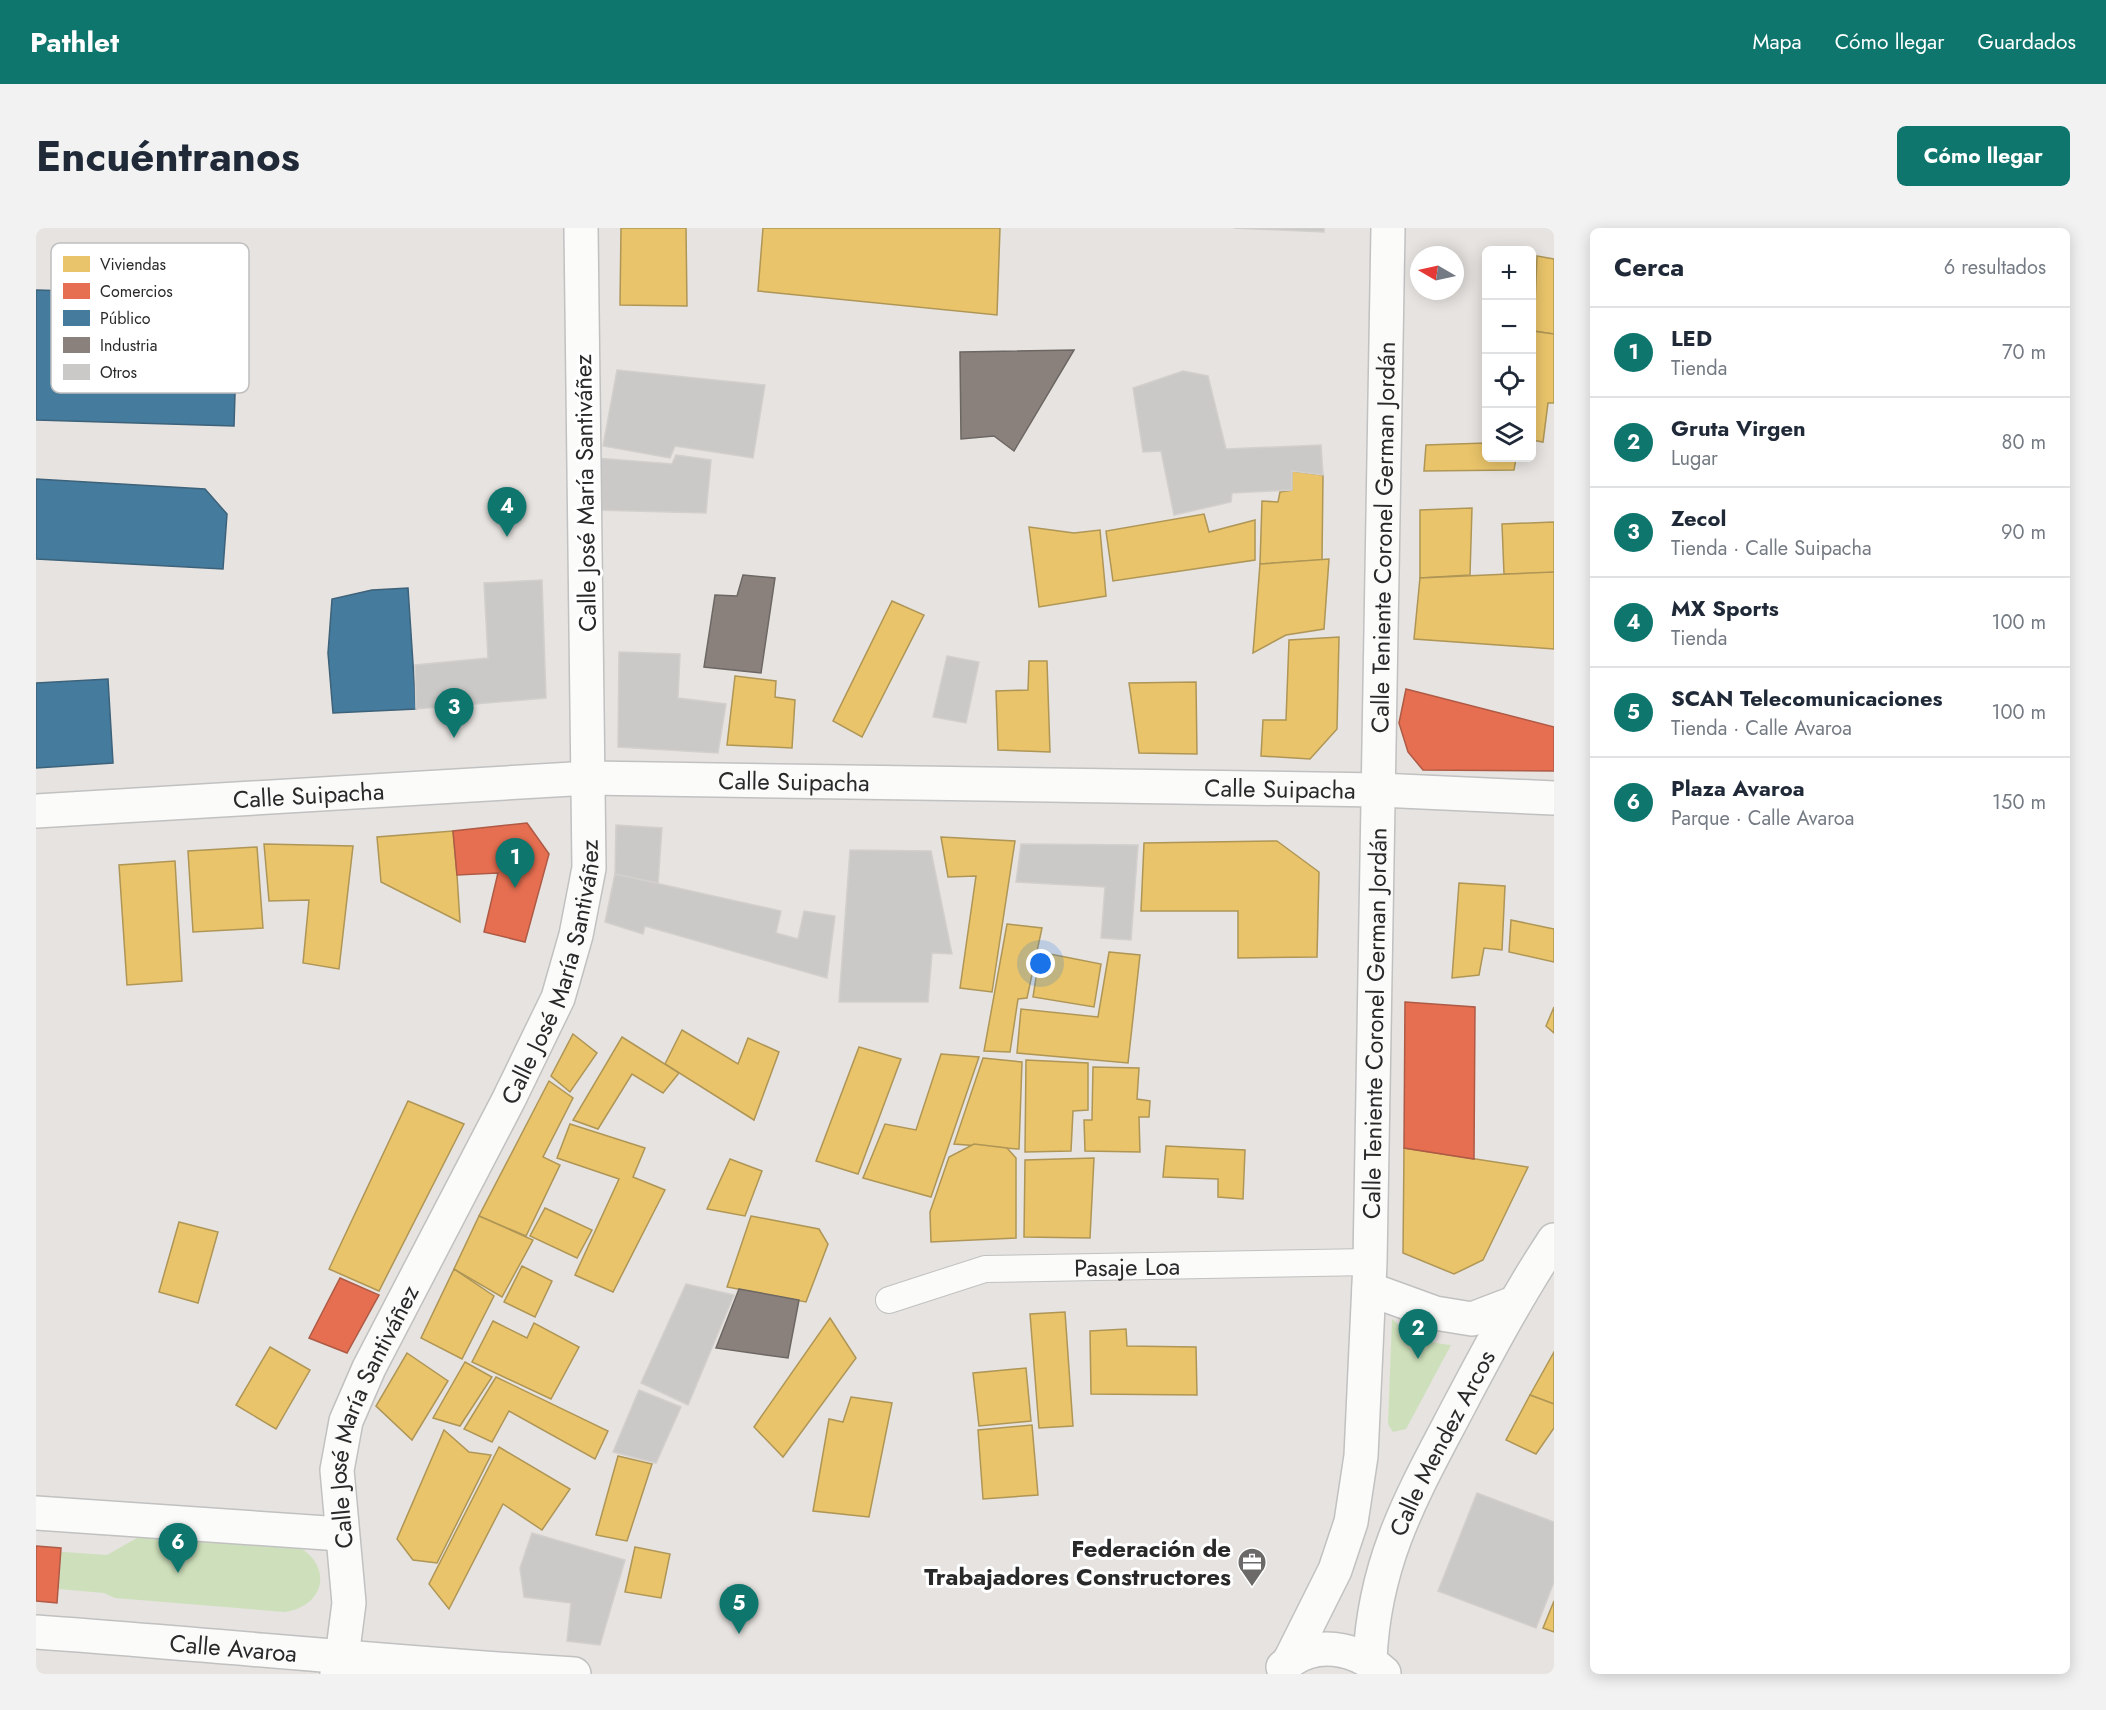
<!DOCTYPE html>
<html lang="es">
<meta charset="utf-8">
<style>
:root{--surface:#fff;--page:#f2f2f3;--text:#1f2937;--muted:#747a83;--line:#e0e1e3;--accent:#0f766e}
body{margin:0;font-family:Jost,sans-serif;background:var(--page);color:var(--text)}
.controls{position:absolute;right:18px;top:18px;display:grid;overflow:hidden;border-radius:9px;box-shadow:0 3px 15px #0003}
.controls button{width:54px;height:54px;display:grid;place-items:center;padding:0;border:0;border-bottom:2px solid var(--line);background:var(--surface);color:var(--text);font:30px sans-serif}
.compass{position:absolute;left:1374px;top:18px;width:54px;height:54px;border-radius:50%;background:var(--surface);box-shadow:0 3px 15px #0003;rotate:279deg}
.you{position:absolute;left:1005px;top:736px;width:21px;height:21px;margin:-15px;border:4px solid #fff;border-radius:50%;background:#1a73e8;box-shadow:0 0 0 9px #1a73e833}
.badge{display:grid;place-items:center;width:39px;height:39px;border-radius:50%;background:var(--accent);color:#fff;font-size:20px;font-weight:700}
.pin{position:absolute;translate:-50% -50px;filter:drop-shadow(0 2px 3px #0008)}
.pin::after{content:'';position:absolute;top:32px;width:21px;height:18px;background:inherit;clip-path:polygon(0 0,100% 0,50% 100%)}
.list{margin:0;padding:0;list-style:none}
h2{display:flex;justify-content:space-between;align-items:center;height:78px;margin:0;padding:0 24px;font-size:26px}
h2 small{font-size:20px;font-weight:400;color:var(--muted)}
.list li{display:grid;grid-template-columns:39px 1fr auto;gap:18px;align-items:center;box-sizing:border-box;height:90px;padding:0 24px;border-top:2px solid var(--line)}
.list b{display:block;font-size:22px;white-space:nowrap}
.list p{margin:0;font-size:20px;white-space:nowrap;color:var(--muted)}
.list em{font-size:20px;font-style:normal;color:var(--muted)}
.icon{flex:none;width:33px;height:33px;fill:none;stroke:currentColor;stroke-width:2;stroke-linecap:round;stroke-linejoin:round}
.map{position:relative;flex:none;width:1518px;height:1446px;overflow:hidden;border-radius:9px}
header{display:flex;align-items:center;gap:36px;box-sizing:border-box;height:84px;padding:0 30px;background:var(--accent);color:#fff}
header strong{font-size:28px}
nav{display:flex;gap:33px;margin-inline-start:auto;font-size:21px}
.intro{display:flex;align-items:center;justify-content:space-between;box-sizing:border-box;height:144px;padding:0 36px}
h1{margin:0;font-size:42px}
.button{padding:15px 27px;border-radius:9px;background:var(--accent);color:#fff;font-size:21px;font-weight:700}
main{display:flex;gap:36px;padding:0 36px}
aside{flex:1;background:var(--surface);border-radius:9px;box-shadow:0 3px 15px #0003}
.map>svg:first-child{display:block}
.green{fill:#cee0bb}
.homes{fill:#e9c46a;stroke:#af9656;stroke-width:1.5}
.shops{fill:#e76f51;stroke:#ae5a45;stroke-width:1.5}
.public{fill:#457b9d;stroke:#3d627a;stroke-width:1.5}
.industry{fill:#8a817c;stroke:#6d6763;stroke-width:1.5}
.building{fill:#cbc9c7;stroke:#d2cfcc;stroke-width:1.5}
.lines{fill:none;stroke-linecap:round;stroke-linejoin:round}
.lane-casing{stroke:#c1c1c1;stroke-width:28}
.street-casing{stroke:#c1c1c1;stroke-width:36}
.lane{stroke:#fbfbfa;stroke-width:26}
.street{stroke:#fbfbfa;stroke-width:33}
.labels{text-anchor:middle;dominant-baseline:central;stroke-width:6;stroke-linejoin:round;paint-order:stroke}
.street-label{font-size:24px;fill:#292929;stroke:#fff}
.poi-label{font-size:24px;font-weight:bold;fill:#292929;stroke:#fff;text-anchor:end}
.key{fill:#fff;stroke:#bfbfbf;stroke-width:1.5}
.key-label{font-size:16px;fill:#292929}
</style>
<header>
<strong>Pathlet</strong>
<nav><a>Mapa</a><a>Cómo llegar</a><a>Guardados</a></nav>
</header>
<div class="intro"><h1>Encuéntranos</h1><a class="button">Cómo llegar</a></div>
<main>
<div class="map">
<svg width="1518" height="1446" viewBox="0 0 1518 1446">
<rect width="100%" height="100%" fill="#e6e3e0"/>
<g class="green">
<path d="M 1356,1091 C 1378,1110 1387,1114 1415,1117 L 1370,1201 L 1357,1204 L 1352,1196 Z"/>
<path d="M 108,1306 L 259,1317 C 297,1335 291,1378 249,1384 L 79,1370 L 68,1365 L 0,1359 L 0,1322 L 71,1327 Z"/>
</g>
<g class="homes">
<polygon points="585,0 650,0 651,78 584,77"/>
<polygon points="727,0 964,0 961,87 722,63"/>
<polygon points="1501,28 1518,31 1518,106 1498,103"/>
<polygon points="1496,103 1518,106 1518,175 1512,175 1507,214 1496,212"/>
<polygon points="1450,215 1450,230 1480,230 1478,242 1388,243 1390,217"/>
<polygon points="1256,243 1287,247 1286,332 1224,336 1226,273 1242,274 1244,264 1256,262"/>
<polygon points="1436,280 1434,347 1384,350 1384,282"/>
<polygon points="1168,286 1173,304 1219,292 1219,332 1077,353 1070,303"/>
<polygon points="1518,294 1518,345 1468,346 1466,296"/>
<polygon points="993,299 1038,305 1064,302 1070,368 1003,379"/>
<polygon points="1293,331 1288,401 1250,407 1217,425 1224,336"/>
<polygon points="1518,344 1518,421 1378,411 1384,350"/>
<polygon points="856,373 888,387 826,509 797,493"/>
<polygon points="1303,409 1301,501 1274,531 1225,528 1227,492 1250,492 1253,412"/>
<polygon points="993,433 1011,433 1014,524 962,522 960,463 992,462"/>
<polygon points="699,448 740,453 739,469 759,472 756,520 691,517"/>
<polygon points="1160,454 1161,526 1103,525 1093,455"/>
<polygon points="417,603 421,647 424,694 345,654 341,609"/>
<polygon points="905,609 979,613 956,764 924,760 940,648 912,649"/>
<polygon points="1241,613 1283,644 1281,729 1202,730 1202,683 1105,683 1108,615"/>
<polygon points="228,616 317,618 303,741 267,735 273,672 233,673"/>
<polygon points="221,619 227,700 157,704 152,623"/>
<polygon points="139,633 146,753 91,757 83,637"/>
<polygon points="1423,655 1469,658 1466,722 1448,720 1443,747 1416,750"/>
<polygon points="1475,692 1518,701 1518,734 1473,724"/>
<polygon points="971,696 1006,700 991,770 982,771 974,824 948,823"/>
<polygon points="1004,724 1065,736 1058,779 997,769"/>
<polygon points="1073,724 1104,727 1092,835 981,825 985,781 1062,789"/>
<polygon points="1518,779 1518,805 1510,798"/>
<polygon points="646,802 702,836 712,810 743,824 718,892 629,836"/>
<polygon points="537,806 561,825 534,864 515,848"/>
<polygon points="586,809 643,845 627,865 596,846 562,901 537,892"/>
<polygon points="823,819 865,831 822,946 780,933"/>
<polygon points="905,826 943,829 895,969 827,950 849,896 880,902"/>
<polygon points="947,830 986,834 983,921 918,916"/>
<polygon points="990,832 1052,835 1052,882 1037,883 1035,923 989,924"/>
<polygon points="1057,839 1103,840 1101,871 1114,873 1113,889 1103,889 1104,924 1049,923 1048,892 1056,892"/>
<polygon points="513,853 537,870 507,929 524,937 490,1008 443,988"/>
<polygon points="372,873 428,896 343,1063 293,1041"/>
<polygon points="534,896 609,920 597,949 629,962 577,1064 539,1047 583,951 521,930"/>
<polygon points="938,916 971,920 980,930 980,1010 895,1014 894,984 913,929"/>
<polygon points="1130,918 1209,922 1207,971 1182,969 1182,951 1127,949"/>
<polygon points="1368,920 1492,939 1447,1032 1418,1046 1367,1025"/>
<polygon points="1058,930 1054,1010 988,1009 989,932"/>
<polygon points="694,931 726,943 709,988 671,981"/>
<polygon points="509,980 556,1002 541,1030 494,1008"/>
<polygon points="443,988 497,1012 466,1069 418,1041"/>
<polygon points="715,988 783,1001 792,1016 770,1074 691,1059"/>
<polygon points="143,994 182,1004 162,1075 123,1064"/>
<polygon points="486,1038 516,1053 499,1089 468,1074"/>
<polygon points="418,1041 458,1068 426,1131 385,1110"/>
<polygon points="1029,1084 1037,1198 1003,1200 994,1086"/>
<polygon points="794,1090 820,1130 747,1229 718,1199"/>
<polygon points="457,1093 491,1110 498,1095 543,1119 515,1171 436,1134"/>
<polygon points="1090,1101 1091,1118 1160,1119 1161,1167 1055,1166 1054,1103"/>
<polygon points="234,1119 274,1142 240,1201 200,1177"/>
<polygon points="1518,1124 1518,1176 1494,1167"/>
<polygon points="371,1125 412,1153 376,1212 340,1178"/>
<polygon points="429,1134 456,1149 424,1198 397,1190"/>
<polygon points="990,1140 995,1193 943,1198 937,1145"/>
<polygon points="460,1149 572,1203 559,1231 473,1183 456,1214 428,1201"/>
<polygon points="1494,1167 1518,1176 1518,1200 1500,1226 1470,1212"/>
<polygon points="815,1169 856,1175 833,1289 777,1283 793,1191 807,1194"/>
<polygon points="996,1197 1002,1267 947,1271 942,1202"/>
<polygon points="408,1202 433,1224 455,1227 401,1335 377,1332 361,1311"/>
<polygon points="463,1219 534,1261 506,1302 467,1276 413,1381 393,1356"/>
<polygon points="582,1228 616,1236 591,1313 560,1307"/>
<polygon points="599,1319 634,1326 625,1370 589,1364"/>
<polygon points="1518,1373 1518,1404 1507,1400"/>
</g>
<g class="shops">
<polygon points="1370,461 1518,499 1518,543 1387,542 1372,524 1363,495"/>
<polygon points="491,595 513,626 489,714 448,704 462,645 421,647 417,603"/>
<polygon points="1369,774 1439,779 1438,931 1368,920"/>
<polygon points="304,1050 343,1067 311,1125 273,1110"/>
<polygon points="0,1318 25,1320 21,1375 0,1373"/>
</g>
<g class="public">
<polygon points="0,62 202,68 198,198 0,192"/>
<polygon points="0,251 169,261 191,286 187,341 0,331"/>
<polygon points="372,360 380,481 297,485 292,425 296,371 336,362"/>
<polygon points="72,451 77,535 0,540 0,455"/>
</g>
<g class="industry">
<polygon points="1038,122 978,223 958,208 925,211 924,124"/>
<polygon points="707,347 739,350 725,445 668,439 679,367 701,368"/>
<polygon points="703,1061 763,1072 752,1130 680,1120"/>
</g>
<g class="building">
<polygon points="1198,0 1288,0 1288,4"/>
<polygon points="581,142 729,157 717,230 639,218 634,230 567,218"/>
<polygon points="1147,143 1172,148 1190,221 1285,217 1287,247 1256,243 1256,262 1196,265 1195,274 1138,287 1125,223 1107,224 1097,160"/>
<polygon points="640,227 675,232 670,285 560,282 560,230 636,236"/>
<polygon points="506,352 510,470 380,481 379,437 452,430 448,355"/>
<polygon points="583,424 644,426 642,470 690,476 682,525 582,519"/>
<polygon points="911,428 943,434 930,495 897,489"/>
<polygon points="580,597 626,600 622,655 579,646"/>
<polygon points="985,616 1102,617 1095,712 1065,710 1069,659 980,654"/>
<polygon points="814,622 895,623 916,726 896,725 892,774 803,774"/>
<polygon points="579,646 745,683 740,705 762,711 768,683 799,688 791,750 609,698 607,706 569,694"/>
<polygon points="650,1056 698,1067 652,1177 605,1155"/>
<polygon points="603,1162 645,1179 620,1235 577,1224"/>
<polygon points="1441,1265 1518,1294 1518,1354 1500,1400 1402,1363"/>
<polygon points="496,1305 589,1332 564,1417 531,1413 535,1375 488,1369 484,1340"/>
</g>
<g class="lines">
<g class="lane-casing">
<g id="lane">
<path id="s1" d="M 853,1072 L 949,1041 L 1334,1034"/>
</g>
</g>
<g class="street-casing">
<g id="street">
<path id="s2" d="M 0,583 L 553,550 L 1343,562 L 1518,570"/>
<polyline points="1333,1061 1399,1085 1436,1091 1478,1075"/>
<polyline points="0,1285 305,1306"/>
<path id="s3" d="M 0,1404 C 180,1417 359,1435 538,1446"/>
<path id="s4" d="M 1254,1432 L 1299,1342 L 1315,1294 L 1325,1228 L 1334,1034 L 1352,0"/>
<path id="s5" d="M 1334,1432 C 1338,1331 1378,1264 1423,1178 C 1453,1121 1483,1065 1518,1012"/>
<path d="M 1247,1439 C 1277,1410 1320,1419 1348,1445"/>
<path id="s6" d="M 301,1446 L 306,1429 L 313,1375 L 301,1242 L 310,1193 L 333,1140 L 473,871 L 522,770 L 540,707 L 553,640 L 545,0"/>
</g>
</g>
<use href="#lane" class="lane"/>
<use href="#street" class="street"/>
</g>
<defs>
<g id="office-pin" transform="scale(1.5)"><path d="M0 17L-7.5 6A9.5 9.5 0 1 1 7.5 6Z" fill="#6b6a69" stroke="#fff"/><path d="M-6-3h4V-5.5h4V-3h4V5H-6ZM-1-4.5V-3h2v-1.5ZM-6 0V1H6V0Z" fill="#fff"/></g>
</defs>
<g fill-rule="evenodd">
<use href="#office-pin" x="1216" y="1334"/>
</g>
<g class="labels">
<g class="street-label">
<text transform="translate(549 265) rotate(-91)">Calle José María Santiváñez</text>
<text stroke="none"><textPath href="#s4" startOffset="1137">Calle Teniente Coronel German Jordán</textPath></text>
<text stroke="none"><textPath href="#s2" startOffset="759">Calle Suipacha</textPath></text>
<text stroke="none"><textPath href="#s2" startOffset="1245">Calle Suipacha</textPath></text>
<text stroke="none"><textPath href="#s2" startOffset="273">Calle Suipacha</textPath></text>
<text stroke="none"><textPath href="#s6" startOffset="752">Calle José María Santiváñez</textPath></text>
<text stroke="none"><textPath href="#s4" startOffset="651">Calle Teniente Coronel German Jordán</textPath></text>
<text stroke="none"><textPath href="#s1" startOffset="243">Pasaje Loa</textPath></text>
<text stroke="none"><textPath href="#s6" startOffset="266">Calle José María Santiváñez</textPath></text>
<text stroke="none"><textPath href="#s5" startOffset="231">Calle Mendez Arcos</textPath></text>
<text stroke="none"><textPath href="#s3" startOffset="198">Calle Avaroa</textPath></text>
</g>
<g class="poi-label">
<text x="1195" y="1320">Federación de<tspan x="1195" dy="28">Trabajadores Constructores</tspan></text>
</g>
</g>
<rect x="15" y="15" width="198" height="150" rx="9" class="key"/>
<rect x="27" y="28" width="27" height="16" fill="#e9c46a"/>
<rect x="27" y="55" width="27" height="16" fill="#e76f51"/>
<rect x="27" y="82" width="27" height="16" fill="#457b9d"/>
<rect x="27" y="109" width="27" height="16" fill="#8a817c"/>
<rect x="27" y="136" width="27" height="16" fill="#cbc9c7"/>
<g class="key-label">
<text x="64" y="42">Viviendas</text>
<text x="64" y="69">Comercios</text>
<text x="64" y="96">Público</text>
<text x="64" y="123">Industria</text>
<text x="64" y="150">Otros</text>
</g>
</svg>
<div class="controls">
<button>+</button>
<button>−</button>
<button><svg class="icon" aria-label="locate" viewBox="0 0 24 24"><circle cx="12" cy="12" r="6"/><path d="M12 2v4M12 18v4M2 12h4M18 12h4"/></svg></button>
<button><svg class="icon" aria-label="layers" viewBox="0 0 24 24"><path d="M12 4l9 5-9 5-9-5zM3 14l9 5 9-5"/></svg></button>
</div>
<svg class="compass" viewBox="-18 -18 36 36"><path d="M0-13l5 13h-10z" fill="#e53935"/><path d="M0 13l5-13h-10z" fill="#747a83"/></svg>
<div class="you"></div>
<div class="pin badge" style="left:479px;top:660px">1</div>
<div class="pin badge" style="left:1382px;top:1131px">2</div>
<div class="pin badge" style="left:418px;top:510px">3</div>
<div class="pin badge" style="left:471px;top:309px">4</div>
<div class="pin badge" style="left:703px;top:1406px">5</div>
<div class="pin badge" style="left:142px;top:1345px">6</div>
</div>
<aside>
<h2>Cerca<small>6 resultados</small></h2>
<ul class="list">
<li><span class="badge">1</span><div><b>LED</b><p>Tienda</p></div><em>70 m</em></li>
<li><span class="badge">2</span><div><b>Gruta Virgen</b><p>Lugar</p></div><em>80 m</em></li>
<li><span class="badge">3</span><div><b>Zecol</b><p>Tienda · Calle Suipacha</p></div><em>90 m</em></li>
<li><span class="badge">4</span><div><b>MX Sports</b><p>Tienda</p></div><em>100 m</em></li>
<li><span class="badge">5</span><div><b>SCAN Telecomunicaciones</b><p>Tienda · Calle Avaroa</p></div><em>100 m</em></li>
<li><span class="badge">6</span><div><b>Plaza Avaroa</b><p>Parque · Calle Avaroa</p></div><em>150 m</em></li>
</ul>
</aside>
</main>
